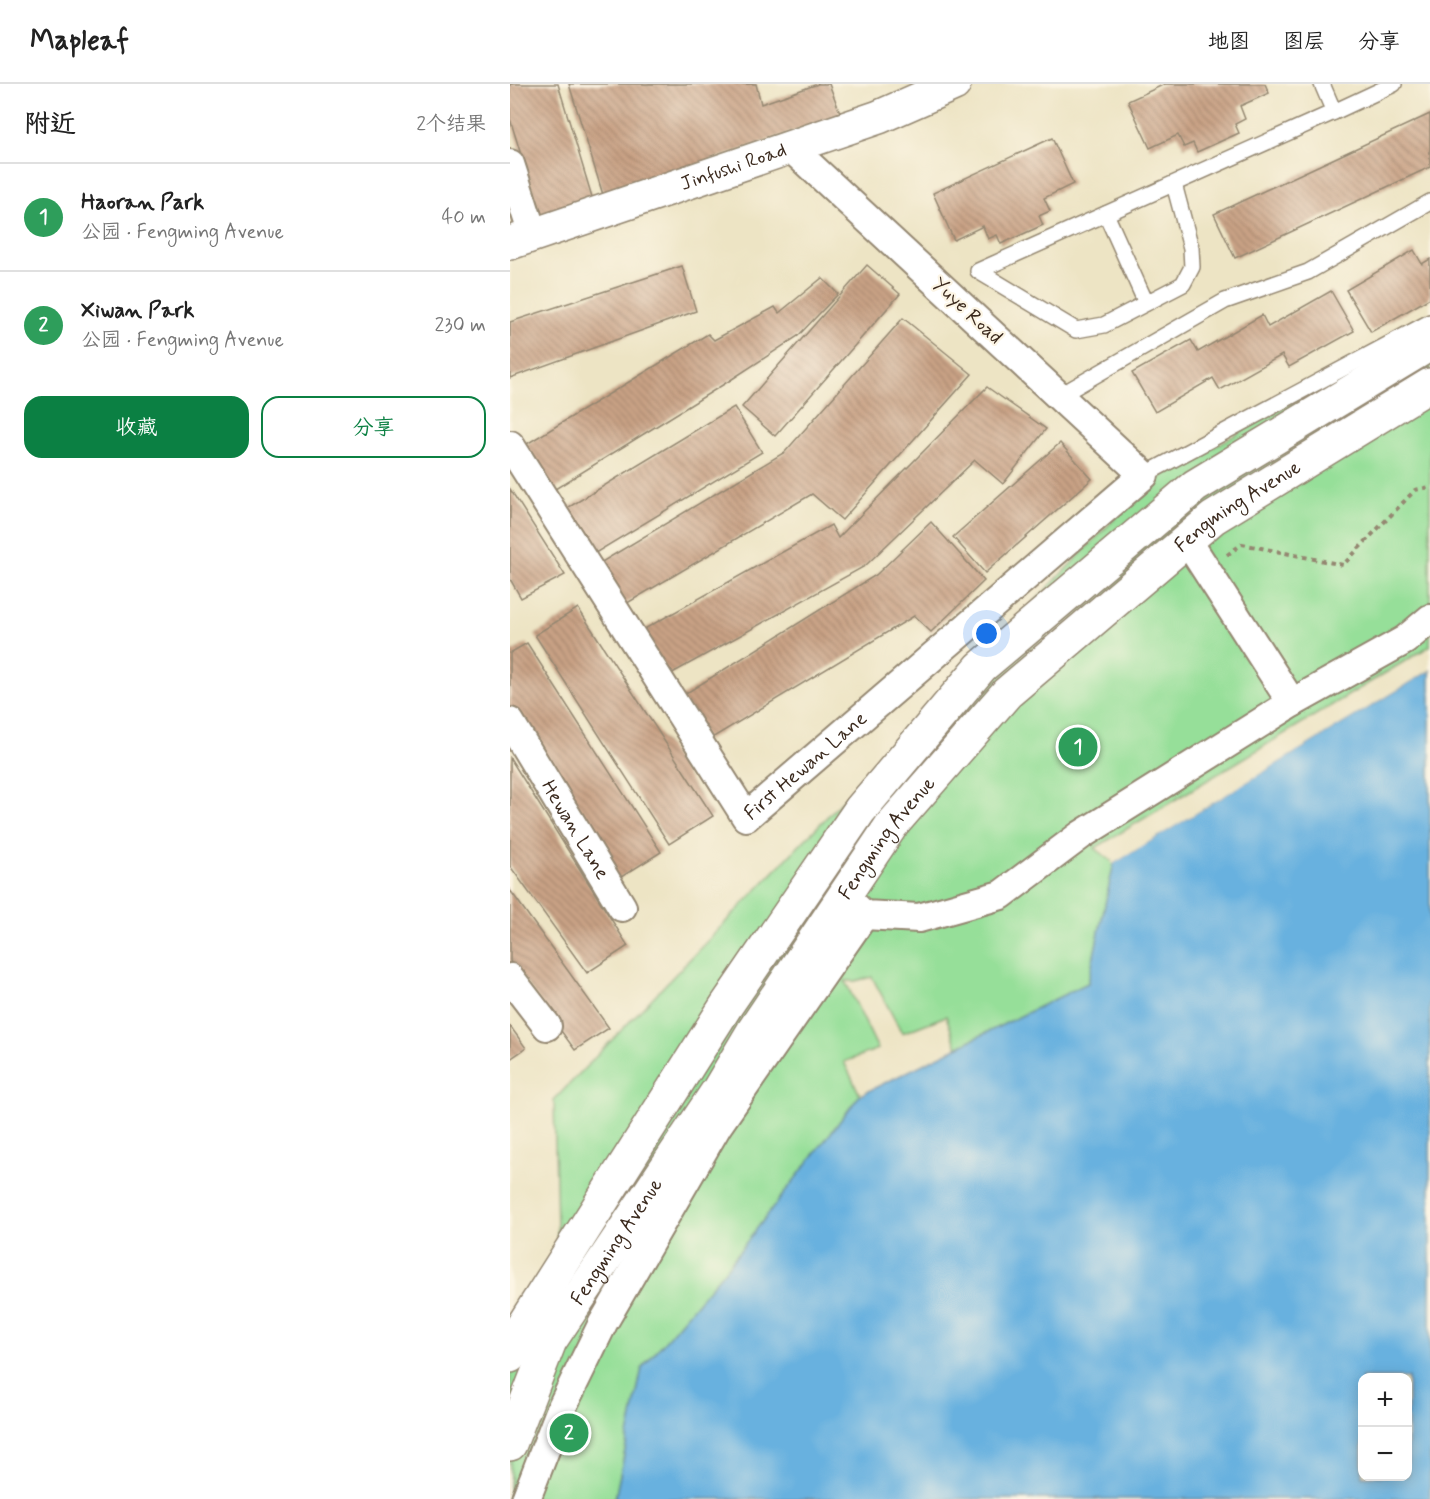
<!DOCTYPE html>
<html lang="zh">
<meta charset="utf-8">
<style>
:root{--surface:#fff;--page:#f2f2f2;--text:#222;--muted:#767676;--line:#e0e0e0;--accent:#0b8043}
body{margin:0;font-family:Mynerve,"LXGW WenKai TC",sans-serif;background:var(--page);color:var(--text)}
.controls{position:absolute;right:18px;bottom:18px;display:grid;overflow:hidden;border-radius:12px;box-shadow:0 3px 15px #0003}
.controls button{width:54px;height:54px;display:grid;place-items:center;padding:0;border:0;border-bottom:2px solid var(--line);background:var(--surface);color:var(--text);font:30px sans-serif}
.you{position:absolute;left:477px;top:550px;width:21px;height:21px;margin:-15px;border:4px solid #fff;border-radius:50%;background:#1a73e8;box-shadow:0 0 0 9px #1a73e833}
.badge{display:grid;place-items:center;width:39px;height:39px;border-radius:50%;background:var(--accent);color:#fff;font-size:20px;font-weight:700}
.pin{position:absolute;translate:-50% -50%;border:3px solid #fff;box-shadow:0 2px 6px #0006}
.list{margin:0;padding:0;list-style:none}
h2{display:flex;justify-content:space-between;align-items:center;height:78px;margin:0;padding:0 24px;font-size:26px}
h2 small{font-size:20px;font-weight:400;color:var(--muted)}
.list li{display:grid;grid-template-columns:39px 1fr auto;gap:18px;align-items:center;box-sizing:border-box;height:108px;padding:0 24px;border-top:2px solid var(--line)}
.list b{display:block;font-size:22px;white-space:nowrap}
.list p{margin:0;font-size:20px;white-space:nowrap;color:var(--muted)}
.list em{font-size:20px;font-style:normal;color:var(--muted)}
.actions{display:flex;gap:12px;padding:18px 24px}
.actions a{flex:1;padding:14px 0;border:2px solid var(--accent);border-radius:18px;text-align:center;font-size:21px;color:var(--accent)}
.actions .main{background:var(--accent);color:#fff}
.map{position:relative;flex:none;width:920px;height:1415px;overflow:hidden}
header{display:flex;align-items:center;gap:36px;box-sizing:border-box;height:84px;padding:0 30px;background:var(--surface);border-bottom:2px solid var(--line)}
header strong{font-size:28px}
nav{display:flex;gap:33px;margin-inline-start:auto;font-size:21px}
main{display:flex}
aside{flex:1;background:var(--surface)}
.map>svg:first-child{display:block}
.green{fill:#96df99;stroke:#68845c;stroke-width:1.5}
.water{fill:#67b1df;stroke:#516e7e;stroke-width:1.5;fill-rule:evenodd}
.pier{fill:#ede4c4}
.building{fill:url(#building-back-hatch)}
.lines{fill:none;stroke-linecap:round;stroke-linejoin:round}
.lane-casing{stroke:#948771;stroke-width:18}
.street-casing{stroke:#948771;stroke-width:32}
.secondary-casing{stroke:#948771;stroke-width:36}
.path{stroke:#948771;stroke-width:4;stroke-dasharray:4.5 4.5;stroke-linecap:butt}
.lane{stroke:#fff;stroke-width:15}
.street{stroke:#fff;stroke-width:28}
.secondary{stroke:#fff;stroke-width:33}
.labels{text-anchor:middle;dominant-baseline:central;stroke-width:4.5;stroke-linejoin:round;paint-order:stroke}
.street-label{font-size:20px;fill:#3b2a1e;stroke:#fcf5e5}
</style>
<header>
<strong>Mapleaf</strong>
<nav><a>地图</a><a>图层</a><a>分享</a></nav>
</header>
<main>
<aside>
<h2>附近<small>2个结果</small></h2>
<ul class="list">
<li><span class="badge" style="background:#2e9e5b">1</span><div><b>Haoran Park</b><p>公园 · Fengming Avenue</p></div><em>40 m</em></li>
<li><span class="badge" style="background:#2e9e5b">2</span><div><b>Xiwan Park</b><p>公园 · Fengming Avenue</p></div><em>230 m</em></li>
</ul>
<div class="actions"><a class="main">收藏</a><a>分享</a></div>
</aside>
<div class="map">
<svg width="920" height="1415" viewBox="0 0 920 1415">
<defs>
<pattern id="building-back-hatch" width="6" height="6" patternUnits="userSpaceOnUse" patternTransform="scale(1.5)"><rect width="6" height="6" fill="#c9a285"/><path d="M-1 5l2 2M0 0l6 6M5-1l2 2" fill="none" stroke="#a4846c"/></pattern>
</defs>
<rect width="100%" height="100%" fill="#fcf5e5"/>
<filter id="ink" filterUnits="userSpaceOnUse"><feTurbulence type="fractalNoise" baseFrequency=".0167" numOctaves="2"/><feDisplacementMap in="SourceGraphic" scale="12" xChannelSelector="R" yChannelSelector="G"/><feConvolveMatrix kernelMatrix="1 2 1 2 8 2 1 2 1" color-interpolation-filters="sRGB"/></filter>
<filter id="wash" filterUnits="userSpaceOnUse"><feTurbulence type="fractalNoise" baseFrequency=".008" numOctaves="4" result="noise"/><feDisplacementMap in="SourceGraphic" scale="24" xChannelSelector="R" yChannelSelector="G"/><feGaussianBlur stdDeviation="1.35" result="paint"/><feColorMatrix in="noise" values="0 0 0 0 0 0 0 0 0 0 0 0 0 0 0 0 0 1.4 0 .05"/><feComposite in="paint" operator="in"/></filter>
<g filter="url(#wash)">
<rect width="100%" height="100%" fill="#ede4c4"/>
<polygon class="green" points="920,241 920,562 585,764 604,779 578,899 447,963 436,932 392,949 362,893 345,897 335,897 368,965 334,978 350,1011 215,1186 132,1284 105,1415 0,1415 0,1272 48,1186 44,1016 638,400"/>
<path class="water" d="M 920,586 L 920,1415 L 105,1415 L 132,1284 L 215,1186 L 350,1011 L 578,899 L 604,779 ZM 852,1294 L 898,1294 L 898,1392 L 852,1392 Z"/>
<polygon class="pier" points="920,583 920,586 603,780 601,778"/>
<g id="blocks">
<g class="building">
<polygon points="0,0 48,0 85,123 32,139 0,35"/>
<polygon points="59,0 246,0 251,20 308,0 319,0 331,31 94,114"/>
<polygon points="655,0 755,0 759,9 730,22 735,35 725,40 729,49 687,68 683,59 674,63 668,51 640,64 618,17"/>
<polygon points="920,30 920,83 725,174 704,130"/>
<polygon points="542,54 563,100 534,114 540,127 529,132 533,141 491,160 487,151 478,155 473,142 444,156 423,109"/>
<polygon points="904,166 912,180 920,175 920,214 861,248 836,206"/>
<polygon points="357,181 390,210 265,352 232,323"/>
<polygon points="172,182 186,227 0,294 0,238"/>
<polygon points="312,194 328,210 288,252 219,297 42,407 15,361 198,250 204,256 265,223 269,229"/>
<polygon points="821,207 844,247 779,283 772,271 710,306 703,294 645,328 622,289 681,256 688,268 752,231 758,243"/>
<polygon points="393,234 462,290 332,436 302,410 114,521 90,479 275,368"/>
<polygon points="477,303 536,345 493,400 465,376 355,482 157,592 129,548 321,441 328,454"/>
<polygon points="224,323 252,368 82,471 54,426"/>
<polygon points="550,359 582,395 475,489 443,453"/>
<polygon points="0,405 55,491 11,514 0,495"/>
<polygon points="421,438 474,497 421,548 404,532 197,657 170,613 366,491"/>
<polygon points="68,524 203,732 159,760 25,551"/>
<polygon points="17,559 151,768 108,795 0,628 0,569"/>
<polygon points="0,674 118,862 77,889 0,782"/>
<polygon points="0,806 99,944 65,966 0,877"/>
<polygon points="0,942 16,964 0,975"/>
</g>
</g>
</g>
<g filter="url(#ink)">
<use href="#blocks" fill-opacity="0" stroke="#948771" stroke-width="1.5"/>
<g class="lines">
<g class="lane-casing">
<g id="lane">
<polyline points="812,0 824,28 884,0"/>
<polyline points="664,100 681,164 682,183 673,200 594,241 566,246 468,187 824,28"/>
<polyline points="596,130 636,219"/>
<polyline points="549,312 715,217 798,188 920,118"/>
<polyline points="634,391 920,238"/>
</g>
</g>
<g class="street-casing">
<g id="street">
<polyline points="0,80 23,151"/>
<path id="s1" d="M 0,361 L 236,733 L 634,391 L 280,63"/>
<polyline points="782,619 895,556 920,535"/>
<path id="s2" d="M 0,638 L 112,823"/>
<polyline points="334,812 354,831 409,834 491,811 571,751 782,619 677,456"/>
<polyline points="0,894 37,942"/>
<polyline points="16,1415 50,1327 93,1239 208,1041 354,831"/>
</g>
</g>
<g class="secondary-casing">
<g id="secondary">
<path id="s3" d="M 0,159 L 369,33 L 444,0"/>
<polyline points="0,1272 12,1243 216,922 350,726 471,583 685,402 920,260"/>
<path id="s4" d="M 0,1360 L 40,1257 L 209,1005 L 244,946 L 381,742 L 497,609 L 703,434 L 920,301"/>
</g>
</g>
<polyline class="path" points="717,471 732,460 833,481 905,406 920,403"/>
<use href="#lane" class="lane"/>
<use href="#street" class="street"/>
<use href="#secondary" class="secondary"/>
</g>
</g>
<g class="labels">
<g class="street-label">
<text stroke="none"><textPath href="#s3" startOffset="236">Jinfushi Road</textPath></text>
<text transform="translate(457 227) rotate(43)">Yuye Road</text>
<text stroke="none"><textPath href="#s4" startOffset="1202">Fengming Avenue</textPath></text>
<text stroke="none"><textPath href="#s1" startOffset="519">First Hewan Lane</textPath></text>
<text stroke="none"><textPath href="#s2" startOffset="126">Hewan Lane</textPath></text>
<text stroke="none"><textPath href="#s4" startOffset="716">Fengming Avenue</textPath></text>
<text stroke="none"><textPath href="#s4" startOffset="230">Fengming Avenue</textPath></text>
</g>
</g>
</svg>
<div class="controls">
<button>+</button>
<button>−</button>
</div>
<div class="you"></div>
<div class="pin badge" style="left:568px;top:663px;background:#2e9e5b">1</div>
<div class="pin badge" style="left:59px;top:1349px;background:#2e9e5b">2</div>
</div>
</main>
